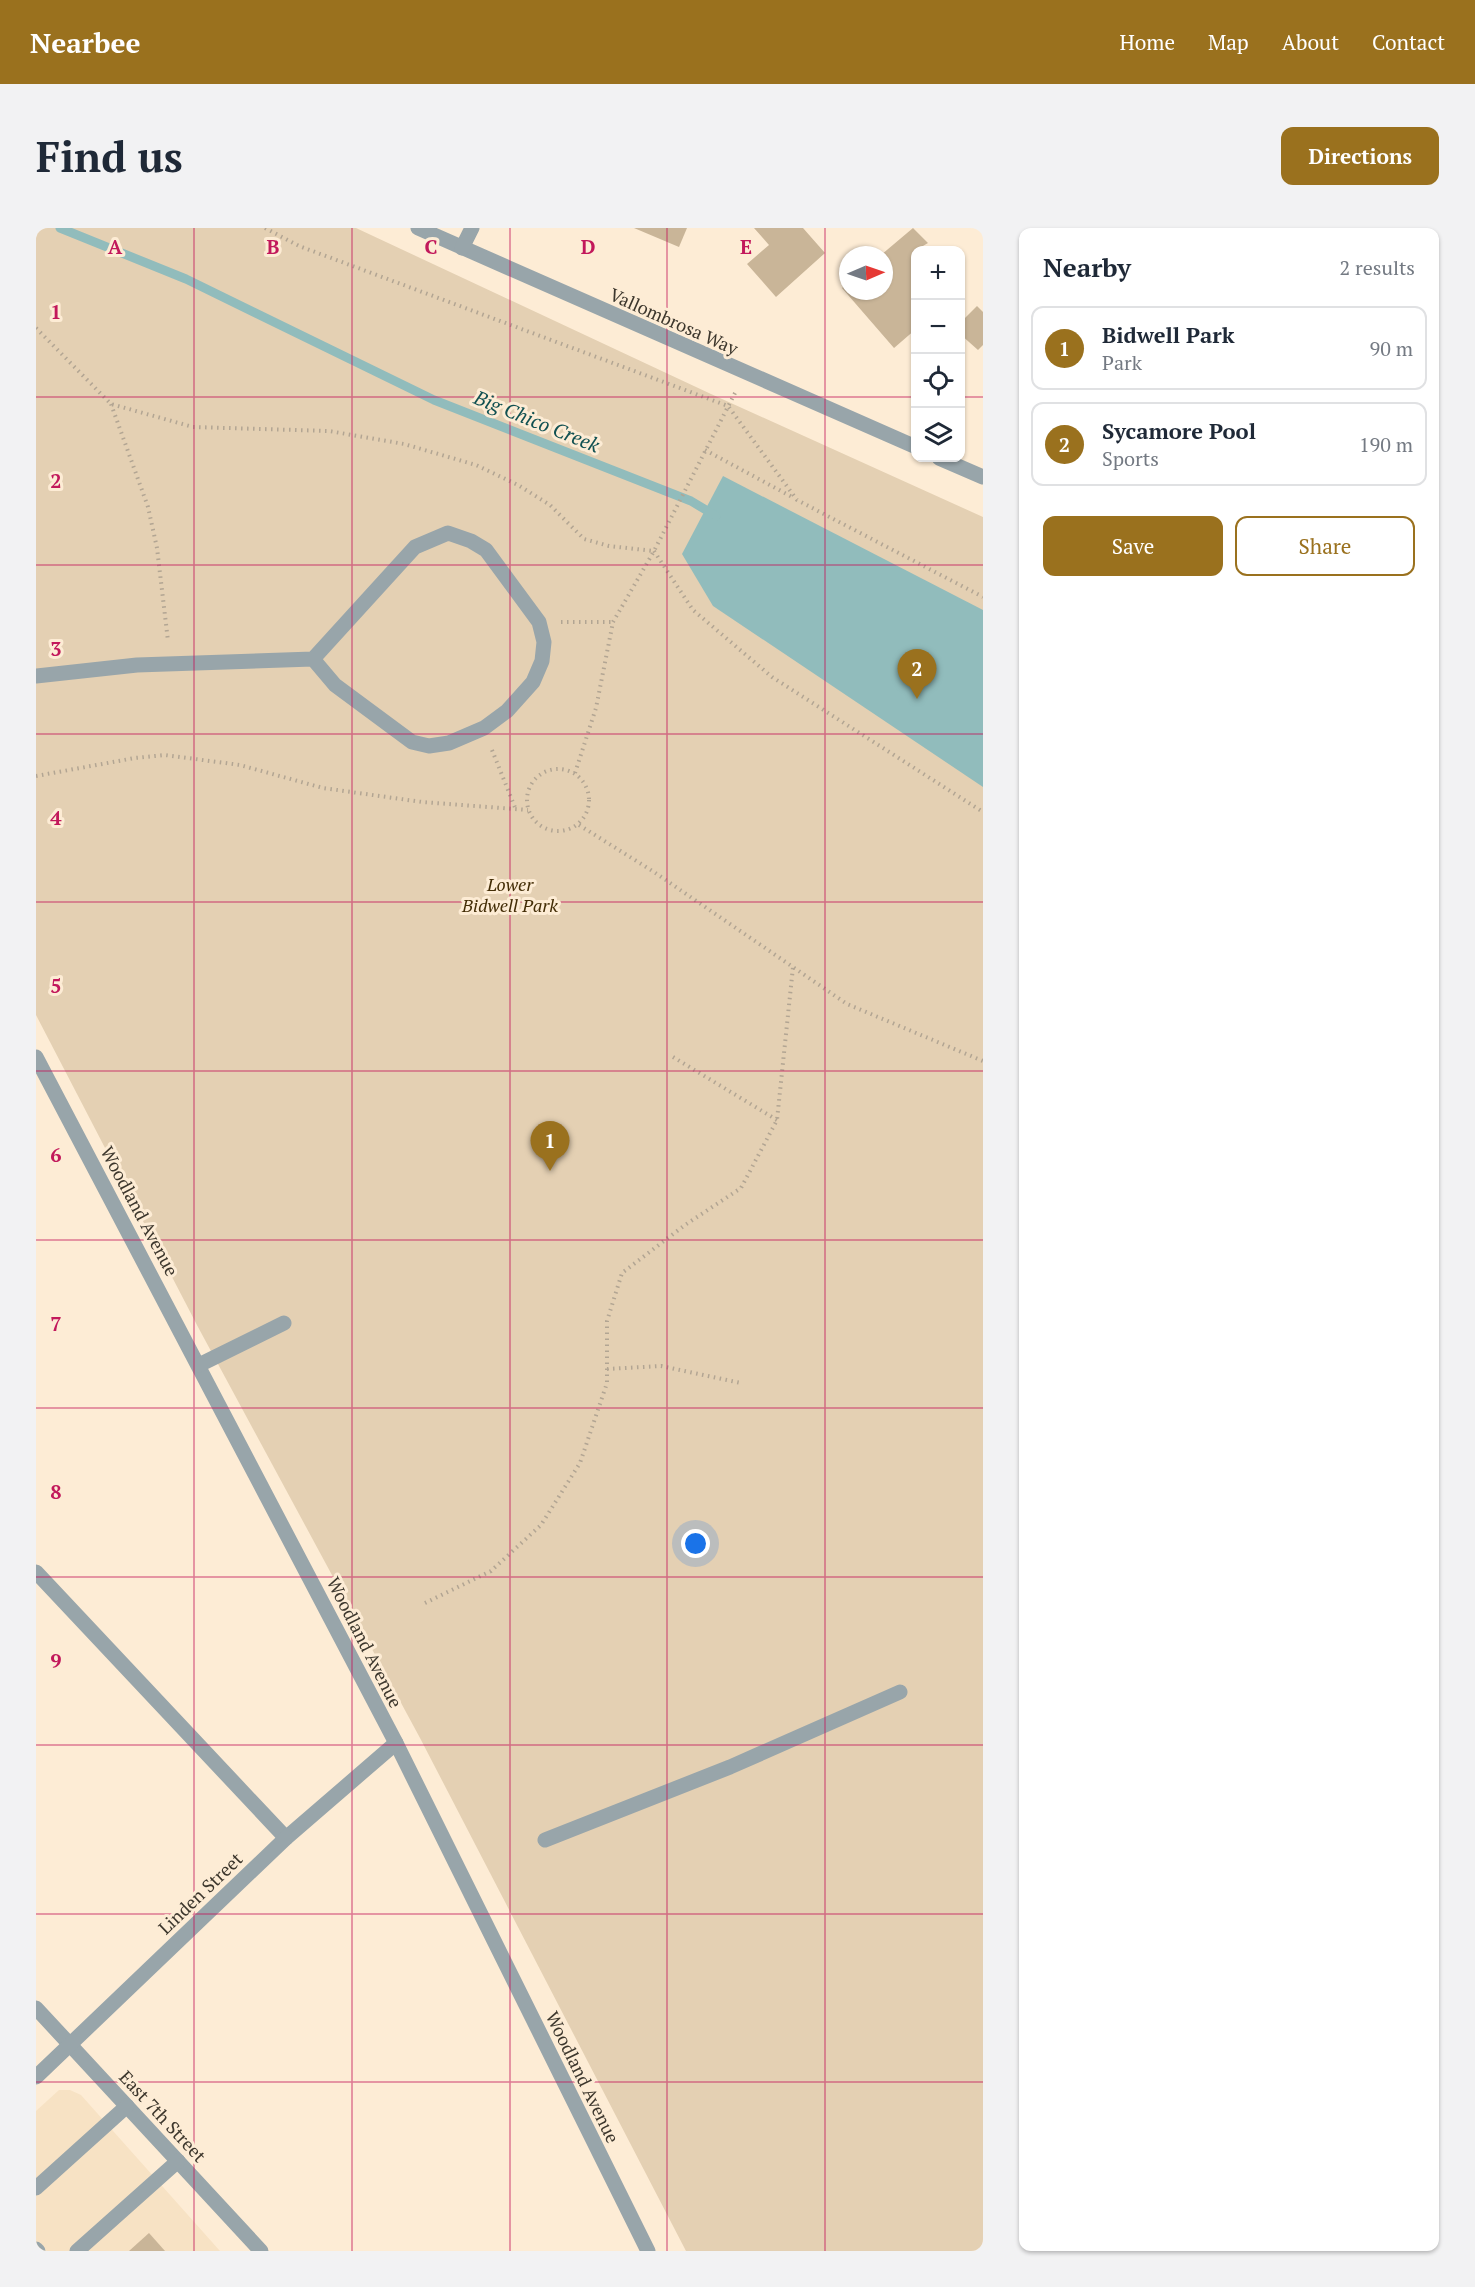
<!DOCTYPE html>
<meta charset="utf-8">
<style>
:root{--surface:#fff;--page:#f2f2f3;--text:#1f2937;--muted:#747a83;--line:#e0e1e3;--accent:#9a711e}
body{margin:0;font-family:"PT Serif",serif;background:var(--page);color:var(--text)}
.controls{position:absolute;right:18px;top:18px;display:grid;overflow:hidden;border-radius:12px;box-shadow:0 2px 4px #0004}
.controls button{width:54px;height:54px;display:grid;place-items:center;padding:0;border:0;border-bottom:2px solid var(--line);background:var(--surface);color:var(--text);font:30px sans-serif}
.compass{position:absolute;left:803px;top:18px;width:54px;height:54px;border-radius:50%;background:var(--surface);box-shadow:0 2px 4px #0004;rotate:88deg}
.you{position:absolute;left:660px;top:1316px;width:21px;height:21px;margin:-15px;border:4px solid #fff;border-radius:50%;background:#1a73e8;box-shadow:0 0 0 9px #1a73e833}
.badge{display:grid;place-items:center;width:39px;height:39px;border-radius:50%;background:var(--accent);color:#fff;font-size:20px;font-weight:700}
.pin{position:absolute;translate:-50% -50px;filter:drop-shadow(0 2px 3px #0008)}
.pin::after{content:'';position:absolute;top:32px;width:21px;height:18px;background:inherit;clip-path:polygon(0 0,100% 0,50% 100%)}
.list{margin:0;padding:0;list-style:none}
h2{display:flex;justify-content:space-between;align-items:center;height:78px;margin:0;padding:0 24px;font-size:26px}
h2 small{font-size:20px;font-weight:400;color:var(--muted)}
.list li{display:grid;grid-template-columns:39px 1fr auto;gap:18px;align-items:center;box-sizing:border-box;height:84px;margin:0 12px 12px;padding:0 12px;border:2px solid var(--line);border-radius:12px}
.list b{display:block;font-size:22px;white-space:nowrap}
.list p{margin:0;font-size:20px;white-space:nowrap;color:var(--muted)}
.list em{font-size:20px;font-style:normal;color:var(--muted)}
.actions{display:flex;gap:12px;padding:18px 24px}
.actions a{flex:1;padding:14px 0;border:2px solid var(--accent);border-radius:12px;text-align:center;font-size:21px;color:var(--accent)}
.actions .main{background:var(--accent);color:#fff}
.icon{flex:none;width:33px;height:33px;fill:none;stroke:currentColor;stroke-width:2;stroke-linecap:round;stroke-linejoin:round}
.map{position:relative;flex:none;width:947px;height:2023px;overflow:hidden;border-radius:12px}
header{display:flex;align-items:center;gap:36px;box-sizing:border-box;height:84px;padding:0 30px;background:var(--accent);color:#fff}
header strong{font-size:28px}
nav{display:flex;gap:33px;margin-inline-start:auto;font-size:21px}
.intro{display:flex;align-items:center;justify-content:space-between;box-sizing:border-box;height:144px;padding:0 36px}
h1{margin:0;font-size:42px}
.button{padding:15px 27px;border-radius:12px;background:var(--accent);color:#fff;font-size:21px;font-weight:700}
main{display:flex;gap:36px;padding:0 36px}
aside{flex:1;background:var(--surface);border-radius:12px;box-shadow:0 2px 4px #0004}
.map>svg:first-child{display:block}
.built{fill:#f7e2c4}
.green{fill:#e4d0b3}
.water{fill:#91bcbc}
.lines{fill:none;stroke-linecap:round;stroke-linejoin:round}
.stream{stroke:#91bcbc;stroke-width:9}
.building{fill:#c9b598}
.path{stroke:#b2a593;stroke-width:4;stroke-dasharray:1.5 4.5;stroke-linecap:butt}
.minor{stroke:#98a5aa;stroke-width:15}
.grid{fill:none;stroke:#c2185b;stroke-width:1.5;stroke-opacity:0.55}
.labels{text-anchor:middle;dominant-baseline:central;stroke-width:6;stroke-linejoin:round;paint-order:stroke}
.street-label{font-size:18px;fill:#3d372d;stroke:#fdecd5}
.park-label{font-size:18px;font-style:italic;fill:#432d06;stroke:#fdecd5}
.water-label{font-size:20px;font-style:italic;fill:#125152;stroke:#fdecd5}
.grid-label{font-size:20px;text-anchor:middle;font-weight:bold;fill:#c2185b;stroke:#fdecd5;stroke-width:6;stroke-linejoin:round;paint-order:stroke}
</style>
<header>
<strong>Nearbee</strong>
<nav><a>Home</a><a>Map</a><a>About</a><a>Contact</a></nav>
</header>
<div class="intro"><h1>Find us</h1><a class="button">Directions</a></div>
<main>
<div class="map">
<svg width="947" height="2023" viewBox="0 0 947 2023">
<rect width="100%" height="100%" fill="#fdecd5"/>
<polygon class="built" points="23,1862 34,1862 45,1867 184,2023 0,2023 0,1883"/>
<polygon class="green" points="0,0 320,0 675,166 947,289 947,2023 650,2023 384,1510 162,1099 0,787"/>
<polygon class="water" points="687,248 947,382 947,559 677,378 646,326"/>
<g class="lines">
<polyline class="stream" points="24,0 150,51 398,172 655,273 680,288"/>
</g>
<g class="building">
<polygon points="598,0 651,0 643,19"/>
<polygon points="718,0 767,0 789,25 740,69 711,36 733,17"/>
<polygon points="877,0 892,15 880,22 876,28 880,32 880,101 858,120 806,60 812,55 812,63 848,63 848,27 845,27"/>
<polygon points="941,78 947,84 947,117 942,122 924,106 924,95"/>
<polygon points="113,2005 129,2023 93,2023"/>
</g>
<g class="lines">
<g class="path">
<polyline points="229,0 263,18 692,178 761,272 947,369"/>
<polyline points="0,100 75,176 157,199 293,203 368,216 440,237 482,257 514,277 548,311 573,318 618,323"/>
<polyline points="75,176 112,279 121,320 132,413"/>
<polyline points="669,222 758,270"/>
<polyline points="618,323 657,382 736,449 947,584"/>
<polyline points="525,394 577,394"/>
<polyline points="456,522 480,582"/>
<circle cx="522" cy="572" r="31"/>
<polyline points="539,545 560,480 577,394 618,323 699,165"/>
<polyline points="0,548 99,530 129,527 204,537 287,560 386,574 492,582"/>
<polyline points="543,597 618,644 811,776 947,833"/>
<polyline points="637,829 741,892"/>
<polyline points="571,1141 625,1138 705,1155"/>
<polyline points="389,1375 455,1343 505,1297 544,1235 571,1155 571,1093 586,1045 649,997 705,960 741,892 757,739"/>
</g>
<g class="minor">
<polyline points="382,0 880,219"/>
<polyline points="426,20 436,0"/>
<polyline points="903,230 947,249"/>
<polyline points="0,448 101,437 277,431 379,319 412,305 435,313 450,322 503,394 508,414 506,433 497,454 471,483 448,500 413,515 393,518 376,514 299,457 277,431"/>
<polyline points="0,829 360,1515 612,2023"/>
<polyline points="163,1137 248,1095"/>
<polyline points="0,1344 250,1610"/>
<polyline points="509,1612 694,1539 864,1464"/>
<polyline points="0,1780 225,2023"/>
<polyline points="0,1849 250,1610 360,1515"/>
<polyline points="0,1960 91,1878"/>
<polyline points="0,2021 2,2023"/>
<polyline points="41,2023 142,1933"/>
</g>
</g>
<path class="grid" d="M 158,0 L 158,2023M 316,0 L 316,2023M 474,0 L 474,2023M 631,0 L 631,2023M 789,0 L 789,2023M 0,169 L 880,169M 924,169 L 947,169M 0,337 L 947,337M 0,506 L 947,506M 0,674 L 947,674M 0,843 L 947,843M 0,1012 L 947,1012M 0,1180 L 947,1180M 0,1349 L 947,1349M 0,1517 L 947,1517M 0,1686 L 947,1686M 0,1854 L 947,1854"/>
<g class="labels">
<g class="street-label">
<text transform="translate(638 93) rotate(24)">Vallombrosa Way</text>
<text transform="translate(104 983) rotate(62)">Woodland Avenue</text>
<text transform="translate(329 1414) rotate(63)">Woodland Avenue</text>
<text transform="translate(164 1665) rotate(-44)">Linden Street</text>
<text transform="translate(547 1849) rotate(64)">Woodland Avenue</text>
<text transform="translate(127 1888) rotate(47)">East 7th Street</text>
</g>
<g class="park-label">
<text x="474" y="656">Lower<tspan x="474" dy="21">Bidwell Park</tspan></text>
</g>
<g class="water-label">
<text transform="translate(501 193) rotate(22)">Big Chico Creek</text>
</g>
</g>
<g class="grid-label">
<text x="79" y="26">A</text>
<text x="237" y="26">B</text>
<text x="395" y="26">C</text>
<text x="552" y="26">D</text>
<text x="710" y="26">E</text>
<text x="20" y="91">1</text>
<text x="20" y="260">2</text>
<text x="20" y="428">3</text>
<text x="20" y="597">4</text>
<text x="20" y="765">5</text>
<text x="20" y="934">6</text>
<text x="20" y="1103">7</text>
<text x="20" y="1271">8</text>
<text x="20" y="1440">9</text>
</g>
</svg>
<div class="controls">
<button>+</button>
<button>−</button>
<button><svg class="icon" aria-label="locate" viewBox="0 0 24 24"><circle cx="12" cy="12" r="6"/><path d="M12 2v4M12 18v4M2 12h4M18 12h4"/></svg></button>
<button><svg class="icon" aria-label="layers" viewBox="0 0 24 24"><path d="M12 4l9 5-9 5-9-5zM3 14l9 5 9-5"/></svg></button>
</div>
<svg class="compass" viewBox="-18 -18 36 36"><path d="M0-13l5 13h-10z" fill="#e53935"/><path d="M0 13l5-13h-10z" fill="#747a83"/></svg>
<div class="you"></div>
<div class="pin badge" style="left:514px;top:943px">1</div>
<div class="pin badge" style="left:881px;top:471px">2</div>
</div>
<aside>
<h2>Nearby<small>2 results</small></h2>
<ul class="list">
<li><span class="badge">1</span><div><b>Bidwell Park</b><p>Park</p></div><em>90 m</em></li>
<li><span class="badge">2</span><div><b>Sycamore Pool</b><p>Sports</p></div><em>190 m</em></li>
</ul>
<div class="actions"><a class="main">Save</a><a>Share</a></div>
</aside>
</main>
